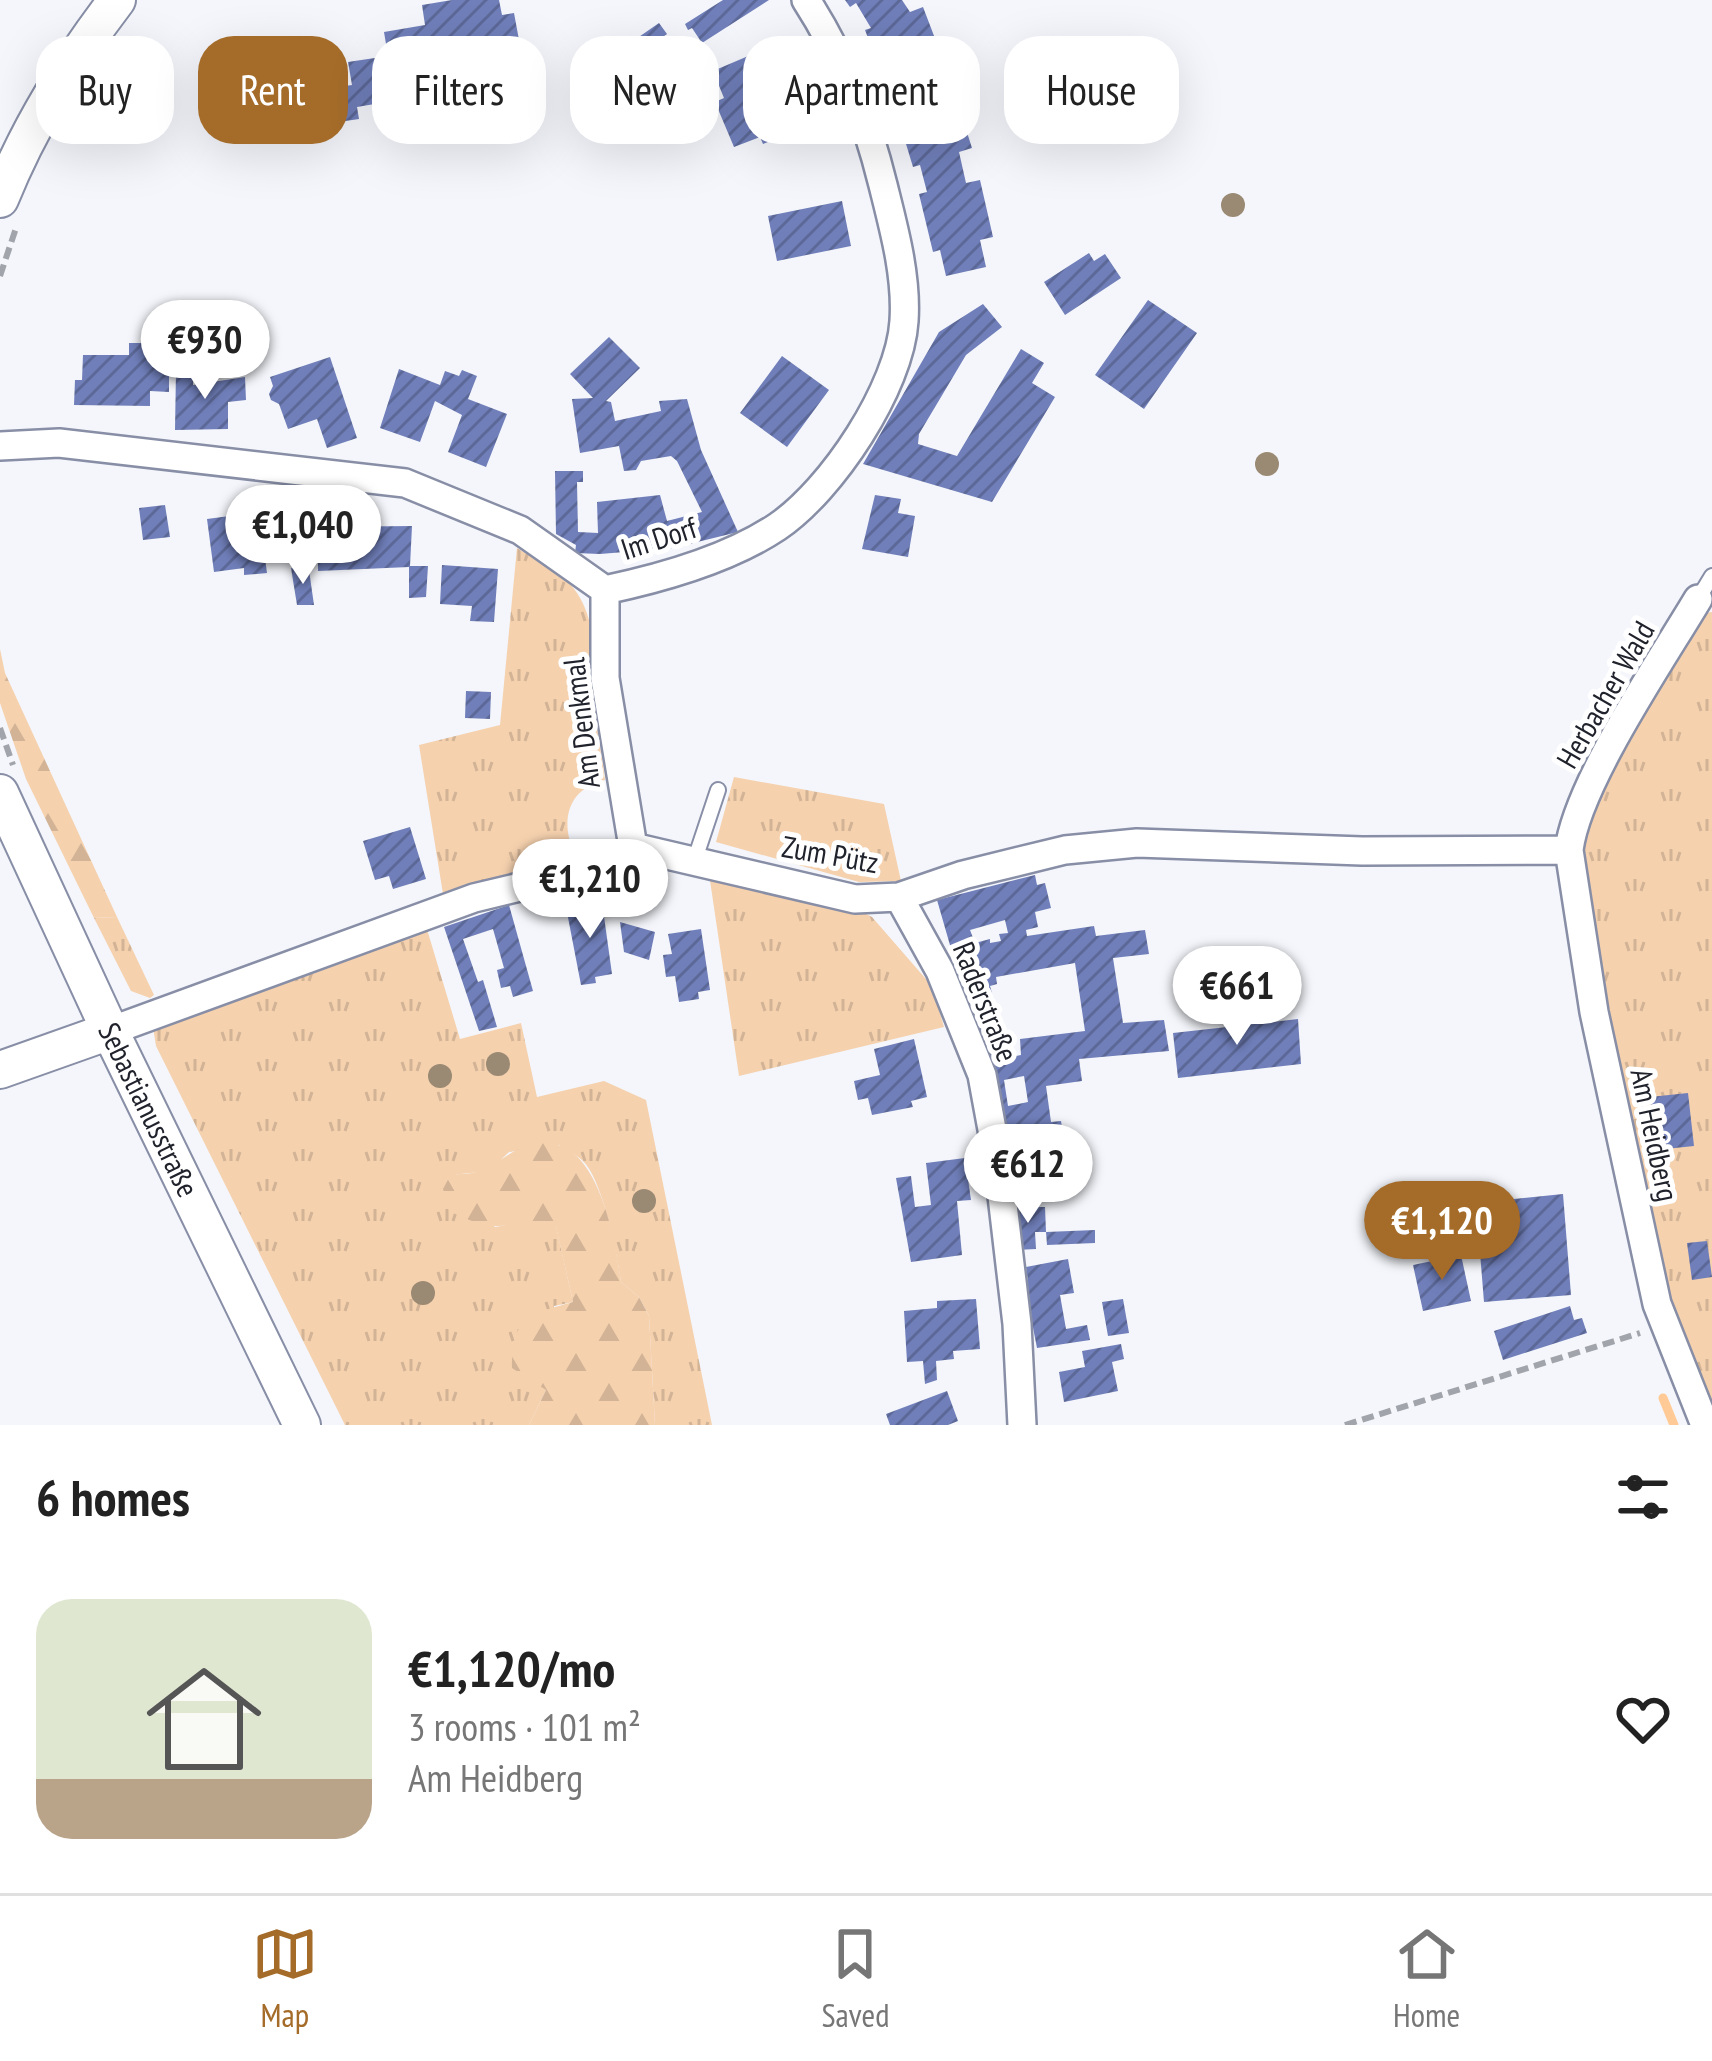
<!DOCTYPE html>
<html lang="en">
<head>
<meta charset="utf-8">
<style>
  body { margin:0; font-family:"PT Sans Narrow",sans-serif; background:#f6f6f6; color:#222; height:100vh; display:flex; flex-direction:column; font-size:45px; white-space:nowrap }
  * { box-sizing:border-box; margin:0 }
  p { font-size:39px; color:#767676 }
  .icon { flex:none; width:66px; height:66px; fill:none; stroke:currentColor; stroke-width:2; stroke-linecap:round; stroke-linejoin:round }
  .map { position:relative; height:1425px; overflow:hidden }
  .details { display:flex; flex-direction:column; background:#fff; flex:1 }
  .details>* { flex:none }
  .guide { position:absolute; left:36px; top:36px; width:1641px; height:108px; display:flex; gap:24px }
  .price { position:absolute; translate:-50% -102px; padding:0 27px; border-radius:42px; background:#fff; color:#222; font-size:39px; line-height:78px; filter:drop-shadow(0 3px 6px #0008) }
  .price::after { content:''; position:absolute; left:50%; top:72px; width:36px; height:27px; margin-left:-18px; background:inherit; clip-path:polygon(0 0,100% 0,50% 100%) }
  .price.selected { background:#a46b29; color:#fff }
  ul { padding:0; list-style:none }
  li { display:flex; align-items:center; gap:36px; height:300px; padding:0 36px }
  li+li { border-top:3px solid #e0e0e0 }
  li span { display:grid; place-items:center; flex:none; width:336px; height:240px; border-radius:36px; color:#555 }
  li>.icon { margin-inline-start:auto }
  span .icon { width:144px; height:144px; fill:#fffc; stroke-width:1 }
  li b { font-size:51px }
  h2 { display:flex; justify-content:space-between; align-items:center; height:144px; padding:0 36px; font-size:51px }
  .pill { padding:0 42px; border-radius:36px; background:#fff; box-shadow:0 12px 48px #0002; font-size:42px; line-height:108px }
  .pill.selected { background:#a46b29; color:#fff }
  .tab-bar { display:flex; justify-content:space-around; align-items:center; height:168px; border-top:3px solid #e0e0e0; background:#fff; font-size:33px; color:#767676 }
  .tab-bar a { display:grid; justify-items:center; gap:6px }
  .tab-bar .selected { color:#a46b29 }
  .map>svg:first-child { display:block }
  .grass { fill:url(#grass-tufts) }
  .forest { fill:url(#forest-firs) }
  .lines { fill:none; stroke-linecap:round; stroke-linejoin:round }
  .stream { stroke:#ffca95; stroke-width:9 }
  .building { fill:url(#building-hatch); fill-rule:evenodd }
  .lane-casing { stroke:#878ea6; stroke-width:18 }
  .street-casing { stroke:#878ea6; stroke-width:32 }
  .secondary-casing { stroke:#878ea6; stroke-width:40 }
  .path { stroke:#a2a4ab; stroke-width:6; stroke-dasharray:12 6; stroke-linecap:butt }
  .lane { stroke:#fff; stroke-width:14 }
  .street { stroke:#fff; stroke-width:27 }
  .secondary { stroke:#fff; stroke-width:36 }
  .tree { fill:#9a8973 }
  .labels { text-anchor:middle; stroke-width:10; stroke-linejoin:round; paint-order:stroke }
  .street-label { font-size:30px; fill:#20222c; stroke:#fff }
</style>
</head>
<body>
<div class="map">
<svg width="1712" height="1425" viewBox="0 0 1712 1425">
  <defs>
    <pattern id="grass-tufts" width="24" height="20" patternUnits="userSpaceOnUse" patternTransform="scale(3)"><rect width="24" height="20" fill="#f5d1ae"/><path d="M3 7l-1-3M5 7V3M7 7l1-3M15 17l-1-3M17 17v-4M19 17l1-3" fill="none" stroke="#d2b396"/></pattern>
    <pattern id="forest-firs" width="22" height="20" patternUnits="userSpaceOnUse" patternTransform="scale(3)"><rect width="22" height="20" fill="#f5d1ae"/><path d="M5 1l3.5 6h-7zM16 11l3.5 6h-7z" fill="#d2b396"/></pattern>
    <pattern id="building-hatch" width="6" height="6" patternUnits="userSpaceOnUse" patternTransform="scale(3)"><rect width="6" height="6" fill="#707fba"/><path d="M-1 1l2-2M0 6l6-6M5 7l2-2" fill="none" stroke="#5c6897"/></pattern>
  </defs>
  <rect width="100%" height="100%" fill="#f4f6fb"/>
  <path class="grass" d="M517 548C538 561 564 573 577 593 599 626 593 668 595 705 596 730 602 755 605 780 566 789 560 823 575 855L443 894 419 745 500 725Z
    M1712 612V1414L1644 1279 1627 1092 1618 1089 1584 845 1599 792 1694 615Z
    M734 777 884 804 901 881 859 882 716 842Z
    M708 867 840 900 872 917 932 986 944 1027 739 1076Z
    M117 917 154 995 150 998 131 991 94 918Z
    M426 926 460 1039 521 1023 537 1097 604 1081 646 1100 712 1425H655L649 1316 639 1297 621 1282C617 1254 603 1181 583 1161 577 1155 566 1150 559 1145L509 1152 489 1171 451 1175 495 1227 526 1222 556 1226 573 1302 554 1306 546 1390 529 1425H345L156 1046 153 1027Z"/>
  <path class="forest" d="M0 649 5 673 117 917 94 918 26 779 0 703Z
    M529 1144C537 1144 550 1142 558 1145 601 1157 616 1244 621 1282L639 1297 649 1316 655 1425H529L546 1390 512 1368C513 1317 526 1315 573 1302L556 1227C533 1222 520 1226 497 1226 481 1226 464 1218 449 1211L443 1189 451 1174C491 1176 495 1158 529 1144Z"/>
  <g class="lines">
    <path class="stream" d="M1663 1398 1674 1425"/>
  </g>
  <path class="building" d="M452 0H499L502 15 514 13 519 40 506 42 505 37 430 50 434 71 394 78 398 100 357 107 359 119 318 125 313 91 352 85 348 62 388 56 384 32 425 25 422 5Z
    M723 0H769L702 43 692 28 688 30 685 24Z
    M845 0H902L910 12 923 7 944 62 931 67 936 82 941 96 954 92 972 148 959 152 966 183 980 180 993 237 980 240 986 267 946 276 940 250 933 252 919 194 927 192 920 165 913 167 896 111 902 109 893 82 886 85 865 30 871 28 856 3 850 7Z
    M659 23 667 34 630 59 623 48Z
    M760 51 772 79 768 81 790 133 763 144 760 137 734 147 715 102 724 98 713 71Z
    M842 201 851 246 777 261 768 216Z
    M1089 253 1094 261 1105 254 1121 278 1065 315 1044 282Z
    M1148 300 1197 333 1144 409 1095 375Z
    M983 304 1002 327 966 355 919 434 918 444 957 456 1021 349 1044 363 1032 383 1055 397 992 502 863 464 939 332Z
    M148 334H169V392L150 391V406L74 405 75 380H82L83 355H129V343H148Z
    M609 337 640 368 606 401 611 402 615 421 661 411 659 401 687 399 701 450 738 532 673 548 600 554 575 553 576 545 556 534 555 471H583V482H577L578 532 598 533 597 502 660 495 667 521 702 512 677 461 671 456 641 461 636 470 624 471 619 446 580 453 572 399 593 398 570 374Z
    M782 356 829 390 787 447 740 413Z
    M330 357 357 438 327 448 317 419 288 429 279 404 271 400 269 394 273 386 270 377Z
    M399 369 440 385 445 371 459 376 462 370 477 376 468 399 507 414 486 467 448 452 462 415 435 401 420 442 380 428Z
    M176 371H193V385L245 377 246 400 228 402V429L175 430Z
    M875 495 901 499 898 513 915 516 908 557 862 549Z
    M165 505 170 537 143 540 139 508Z
    M259 512 267 573 244 575V568L214 572 207 519Z
    M412 526 410 566H428L426 597 409 598V567L318 571V527Z
    M442 565 498 569 494 622 470 621 472 606 440 604Z
    M291 568 309 570 314 605H297Z
    M466 691 491 692 490 719 465 718Z
    M410 827 426 879 393 889 389 876 375 880 363 841Z
    M1035 875 1037 885 1045 883 1051 908 1035 912 1038 927 1026 930 1027 936 1094 926 1096 936 1145 930 1149 954 1113 958 1123 1023 1164 1020 1169 1051 1079 1059 1082 1081 1046 1086 1051 1122 1061 1121 1064 1139 1030 1143 1036 1174 1009 1177 993 1082 961 965 956 966 937 900ZM1005 920 1008 933 999 934 1001 941 990 943V939L975 943 970 930ZM1075 963 1085 1031 1020 1039 1021 1055 1010 1057 990 986 997 984 996 977ZM1024 1076 1028 1102 1008 1106 1004 1080Z
    M602 902 612 974 595 977 596 983 581 985 566 907Z
    M509 905 533 991 513 997 510 986 501 988 497 970 504 968 493 929 463 939 478 982 483 980 497 1027 479 1031 444 927Z
    M620 922 655 932 649 960 624 952Z
    M701 929 710 990 698 992 699 999 679 1002 675 976 666 977 663 955 672 954 668 934Z
    M1298 1019 1301 1064 1178 1078 1173 1033Z
    M914 1039 927 1097 911 1101 913 1107 872 1115 868 1098 858 1100 854 1081 880 1075 874 1049Z
    M1688 1093 1694 1146 1656 1150 1650 1097Z
    M965 1158 971 1200 957 1201 962 1255 911 1262 896 1178 911 1176 915 1207 931 1205 926 1163Z
    M1563 1194 1571 1295 1484 1302 1476 1203Z
    M1012 1207H1045L1046 1232H1035L1036 1249 1014 1250Z
    M1095 1230V1243L1047 1245 1046 1232Z
    M1707 1241 1712 1277 1692 1280 1687 1243Z
    M1461 1255 1471 1301 1423 1311 1413 1265Z
    M1068 1259 1074 1293 1060 1295 1066 1329 1087 1325 1090 1340 1037 1348 1024 1282 1028 1281 1026 1267Z
    M976 1299 980 1349 953 1351 954 1359 936 1361 937 1380 925 1384 923 1361 907 1362 904 1311 937 1308V1301Z
    M1123 1299 1129 1333 1108 1336 1102 1302Z
    M1570 1306 1574 1320 1582 1318 1587 1333 1503 1360 1494 1331Z
    M1121 1344 1124 1359 1112 1362 1118 1391 1064 1402 1059 1372 1085 1367 1082 1351Z
    M947 1391 958 1421 948 1425H890L886 1414Z"/>
  <g class="lines">
    <g class="lane-casing">
      <path id="lane" d="M1698 599 1712 576
        M695 859 718 790"/>
    </g>
    <g class="street-casing">
      <path id="street" d="M0 446 59 443 405 483 520 530 605 590C662 578 729 559 777 527 832 490 900 387 904 321 907 276 894 229 883 185 867 120 843 57 806 0
        M605 590V678L633 847
        M1698 599C1661 661 1577 784 1569 850L1594 1012 1657 1304 1705 1425
        M633 847 855 899 899 897 963 875 1065 850 1137 843 1362 851 1569 850
        M899 897 940 971 982 1075 998 1162 1017 1324 1022 1425
        M110 1031 474 898 603 867 622 859 633 847"/>
    </g>
    <g class="secondary-casing">
      <path id="secondary" d="M0 199C30 125 69 63 117 0
        M0 793 110 1031 302 1425
        M0 1070 110 1031"/>
    </g>
    <path class="path" d="M0 276 16 228
      M0 728 13 765
      M1345 1425 1640 1333"/>
    <use href="#lane" class="lane"/>
    <use href="#street" class="street"/>
    <use href="#secondary" class="secondary"/>
  </g>
  <g class="tree">
    <circle cx="1233" cy="205" r="12"/>
    <circle cx="1267" cy="464" r="12"/>
    <circle cx="498" cy="1064" r="12"/>
    <circle cx="440" cy="1076" r="12"/>
    <circle cx="644" cy="1201" r="12"/>
    <circle cx="423" cy="1293" r="12"/>
  </g>
  <g class="labels">
    <g class="street-label">
      <text transform="translate(659 539) rotate(-18)" y="10">Im Dorf</text>
      <text transform="translate(1606 695) rotate(-60)" y="10">Herbacher Wald</text>
      <text transform="translate(582 723) rotate(-97)" y="10">Am Denkmal</text>
      <text transform="translate(830 855) rotate(10)" y="10">Zum Pütz</text>
      <text transform="translate(985 1002) rotate(68)" y="10">Raderstraße</text>
      <text transform="translate(148 1110) rotate(64)" y="10">Sebastianusstraße</text>
      <text transform="translate(1654 1135) rotate(78)" y="10">Am Heidberg</text>
    </g>
  </g>
</svg>
<b class="price" style="left:205px;top:402px">€930</b>
<b class="price" style="left:303px;top:587px">€1,040</b>
<b class="price" style="left:590px;top:941px">€1,210</b>
<b class="price" style="left:1237px;top:1048px">€661</b>
<b class="price" style="left:1028px;top:1226px">€612</b>
<b class="price selected" style="left:1442px;top:1283px">€1,120</b>
<div class="guide">
<a class="pill">Buy</a>
<a class="pill selected">Rent</a>
<a class="pill">Filters</a>
<a class="pill">New</a>
<a class="pill">Apartment</a>
<a class="pill">House</a>
</div>
</div>
<section class="details">
<h2>6 homes<svg class="icon" aria-label="filters" viewBox="0 0 24 24"><path d="M4 7h16M4 17h16"/><circle cx="9" cy="7" r="2"/><circle cx="15" cy="17" r="2"/></svg></h2>
<ul>
<li><span style="background:linear-gradient(#dfe7d0 75%,#b9a48a 0)"><svg class="icon" aria-label="home" viewBox="0 0 24 24"><path d="M3 11l9-7 9 7M6 9v11h12V9"/></svg></span><div><b>€1,120/mo</b><p>3 rooms · 101 m²</p><p>Am Heidberg</p></div><svg class="icon" aria-label="heart" viewBox="0 0 24 24"><path d="M12 20l-8-8c-3-5 5-10 8-4 3-6 11-1 8 4z"/></svg></li>
</ul>
</section>
<nav class="tab-bar">
<a class="selected"><svg class="icon" aria-label="map" viewBox="0 0 24 24"><path d="M3 6l6-2 6 2 6-2v14l-6 2-6-2-6 2zM9 4v14M15 6v14"/></svg>Map</a>
<a><svg class="icon" aria-label="saved" viewBox="0 0 24 24"><path d="M7 4h10v16l-5-4-5 4z"/></svg>Saved</a>
<a><svg class="icon" aria-label="home" viewBox="0 0 24 24"><path d="M3 11l9-7 9 7M6 9v11h12V9"/></svg>Home</a>
</nav>
</body>
</html>
